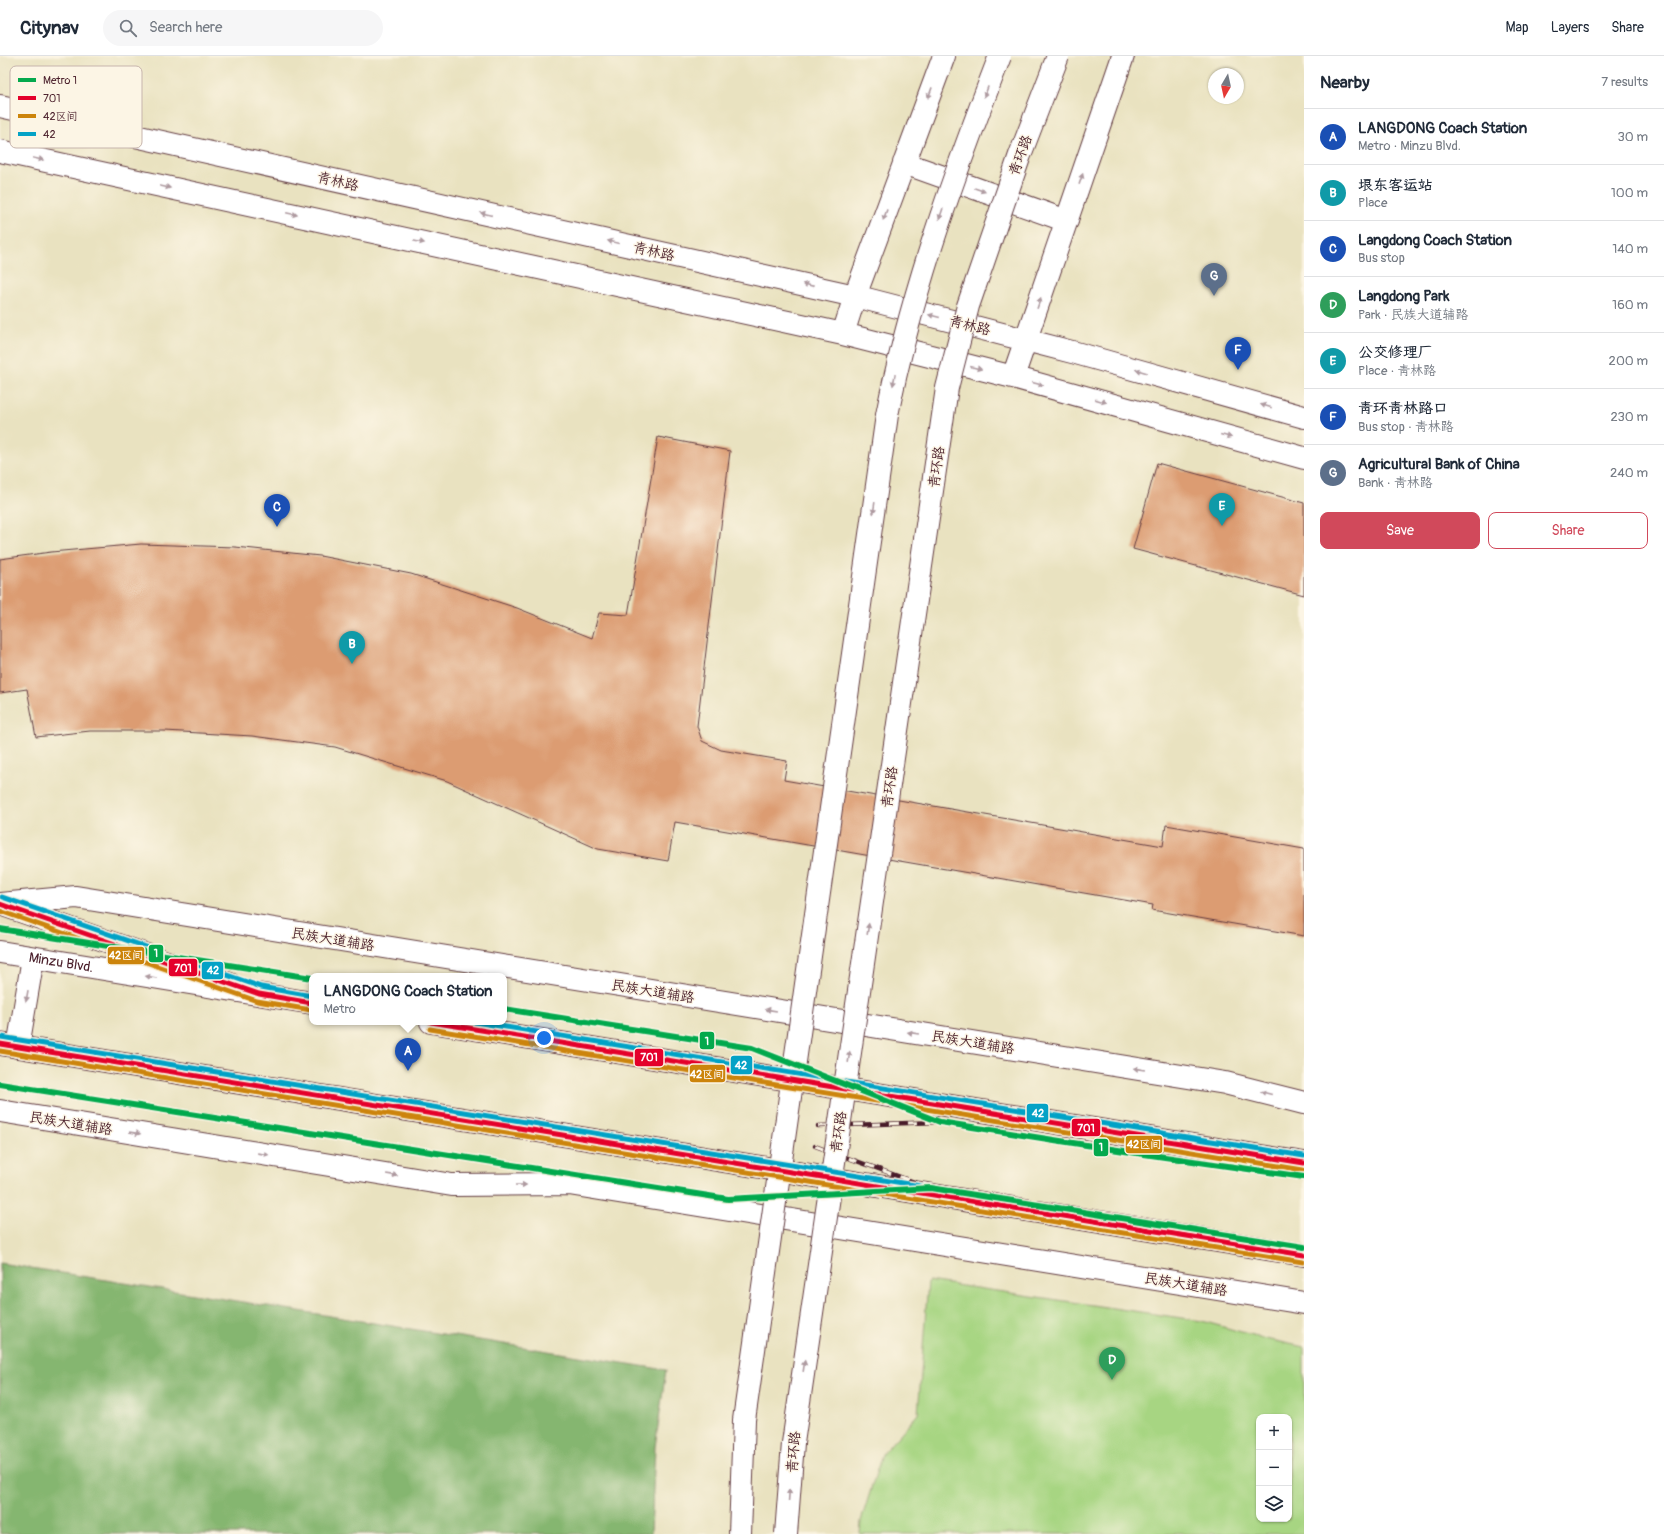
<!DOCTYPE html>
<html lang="en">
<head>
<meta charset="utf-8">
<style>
	body { margin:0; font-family:Pangolin,"LXGW WenKai TC",sans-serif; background:#f6f6f7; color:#1f2937 }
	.controls { position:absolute; right:12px; bottom:12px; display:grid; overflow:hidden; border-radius:8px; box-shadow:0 1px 3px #0004 }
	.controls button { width:36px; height:36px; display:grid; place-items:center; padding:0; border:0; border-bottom:1px solid #e0e1e3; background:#fff; color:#1f2937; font:20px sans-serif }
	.compass { position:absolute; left:1208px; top:12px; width:36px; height:36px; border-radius:50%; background:#fff; box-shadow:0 1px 3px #0004; rotate:189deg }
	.you { position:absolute; left:544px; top:982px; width:14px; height:14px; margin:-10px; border:3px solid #fff; border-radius:50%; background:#1a73e8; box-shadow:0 0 0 6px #1a73e833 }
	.badge { display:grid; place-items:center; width:26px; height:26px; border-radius:50%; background:#d1495b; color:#fff; font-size:13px; font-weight:700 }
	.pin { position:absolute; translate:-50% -33px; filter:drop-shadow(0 1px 2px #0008) }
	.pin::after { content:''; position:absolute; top:21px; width:14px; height:12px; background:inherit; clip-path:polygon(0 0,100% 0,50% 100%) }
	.popup { position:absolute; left:309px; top:917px; width:198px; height:52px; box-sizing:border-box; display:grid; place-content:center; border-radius:8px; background:#fff; filter:drop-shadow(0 1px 3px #0005); font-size:13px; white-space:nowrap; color:#747a83 }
	.popup b { font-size:15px; color:#1f2937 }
	.popup::after { content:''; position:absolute; left:50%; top:100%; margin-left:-8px; border:8px solid transparent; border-top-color:#fff }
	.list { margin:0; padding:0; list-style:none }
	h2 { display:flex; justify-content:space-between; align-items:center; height:52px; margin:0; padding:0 16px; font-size:17px }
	h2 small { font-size:13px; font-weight:400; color:#747a83 }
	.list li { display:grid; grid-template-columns:26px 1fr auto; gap:12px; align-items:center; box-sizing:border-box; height:56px; padding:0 16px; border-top:1px solid #e0e1e3 }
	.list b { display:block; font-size:15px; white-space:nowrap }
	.list p { margin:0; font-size:13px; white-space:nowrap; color:#747a83 }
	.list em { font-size:13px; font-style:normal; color:#747a83 }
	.actions { display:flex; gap:8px; padding:12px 16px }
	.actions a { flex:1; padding:9px 0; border:1px solid #d1495b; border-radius:8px; text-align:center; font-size:14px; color:#d1495b }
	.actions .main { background:#d1495b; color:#fff }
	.icon { flex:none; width:22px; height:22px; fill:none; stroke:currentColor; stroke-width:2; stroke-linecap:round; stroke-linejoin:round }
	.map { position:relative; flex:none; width:1304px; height:1478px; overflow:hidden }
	header { display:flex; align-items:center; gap:24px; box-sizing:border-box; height:56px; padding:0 20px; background:#fff; border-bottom:1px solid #e0e1e3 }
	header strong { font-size:19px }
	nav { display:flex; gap:22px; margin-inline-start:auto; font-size:14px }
	.search { width:280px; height:36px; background:#f6f6f7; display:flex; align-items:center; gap:10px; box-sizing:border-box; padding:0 14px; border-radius:22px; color:#747a83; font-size:15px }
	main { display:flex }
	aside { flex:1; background:#fff }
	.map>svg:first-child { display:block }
	.green { fill:#a7d582; stroke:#787a56; fill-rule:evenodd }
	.forest { fill:#85b670; stroke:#686a4e }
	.building { fill:#dc9c72 }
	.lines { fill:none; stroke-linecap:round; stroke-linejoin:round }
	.secondary-casing { stroke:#623c41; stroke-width:24 }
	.primary-casing { stroke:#623c41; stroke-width:24 }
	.highway-casing { stroke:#623c41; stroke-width:24 }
	.secondary { stroke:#fff; stroke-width:22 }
	.primary { stroke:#fff; stroke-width:22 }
	.highway { stroke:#fff; stroke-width:22 }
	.rail-casing { stroke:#4a1f2b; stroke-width:4.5 }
	.rail { stroke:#fcf5e5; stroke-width:3; stroke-dasharray:9; stroke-linecap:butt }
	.secondary-bridge-casing { stroke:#623c41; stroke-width:24; stroke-linecap:butt }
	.secondary-bridge { stroke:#fff; stroke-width:22 }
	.bus-1-casing { stroke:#fcf5e5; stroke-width:8 }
	.bus-2-casing { stroke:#fcf5e5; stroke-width:8 }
	.bus-3-casing { stroke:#fcf5e5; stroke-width:8 }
	.bus-1 { stroke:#e4002b; stroke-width:5 }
	.bus-2 { stroke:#cc840b; stroke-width:5 }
	.bus-3 { stroke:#04a2c6; stroke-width:5 }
	.metro-1-casing { stroke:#fcf5e5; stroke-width:9 }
	.metro-1 { stroke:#04a94d; stroke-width:6 }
	.oneway { fill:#ae9aa0 }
	.labels { text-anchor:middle; stroke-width:3; stroke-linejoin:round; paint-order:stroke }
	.street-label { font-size:14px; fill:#4a1f2b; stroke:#fcf5e5 }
	.key { fill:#fcf5e5; stroke:#c7b5ad; stroke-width:1 }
	.key-label { font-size:11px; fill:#4a1f2b }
	.line-badge { stroke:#fcf5e5; stroke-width:1.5 }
	.badge-label { font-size:11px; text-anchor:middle; font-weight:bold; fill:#fff }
</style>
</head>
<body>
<header>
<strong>Citynav</strong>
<div class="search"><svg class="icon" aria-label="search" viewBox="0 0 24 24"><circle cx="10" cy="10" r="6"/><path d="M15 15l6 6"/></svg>Search here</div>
<nav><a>Map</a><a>Layers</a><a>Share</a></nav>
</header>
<main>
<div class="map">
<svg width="1304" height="1478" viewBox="0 0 1304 1478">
	<rect width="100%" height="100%" fill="#fcf5e5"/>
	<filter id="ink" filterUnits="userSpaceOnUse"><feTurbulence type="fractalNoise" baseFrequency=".025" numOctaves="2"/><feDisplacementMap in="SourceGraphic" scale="8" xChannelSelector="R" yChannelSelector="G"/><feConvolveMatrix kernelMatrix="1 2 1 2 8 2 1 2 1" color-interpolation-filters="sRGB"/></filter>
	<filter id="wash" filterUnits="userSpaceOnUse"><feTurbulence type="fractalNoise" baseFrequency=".012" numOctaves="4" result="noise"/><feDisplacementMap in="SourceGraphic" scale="16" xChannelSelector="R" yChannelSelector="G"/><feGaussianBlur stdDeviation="0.9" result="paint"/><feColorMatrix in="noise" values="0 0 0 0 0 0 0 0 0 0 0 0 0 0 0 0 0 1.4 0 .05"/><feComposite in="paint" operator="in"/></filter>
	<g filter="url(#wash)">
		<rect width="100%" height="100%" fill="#e9e2c0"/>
		<path class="green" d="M 928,1225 L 1202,1265 L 1270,1284 L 1304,1291 L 1304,1478 L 860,1478 L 861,1465 L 882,1398 L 918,1358 ZM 1259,1361 L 1289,1361 L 1289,1463 L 1259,1463 Z"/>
		<path class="forest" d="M 0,1207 L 666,1314 L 655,1391 L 651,1478 L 0,1478 Z"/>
		<g id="blocks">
			<path class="building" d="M 658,381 L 730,395 L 697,670 L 702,685 L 721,694 L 787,705 L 784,724 L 1163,790 L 1166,769 L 1304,793 L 1304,880 L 1152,854 L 1153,849 L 675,766 L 668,805 L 598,793 L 447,725 L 335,691 L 252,680 L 165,675 L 90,675 L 36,681 L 27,633 L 0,637 L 0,503 L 51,496 L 141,488 L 235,491 L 320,500 L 411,518 L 517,552 L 592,582 L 599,557 L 628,559 Z
				M 1157,407 L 1304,447 L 1304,539 L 1133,493 Z"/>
		</g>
	</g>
	<g filter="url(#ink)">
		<use href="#blocks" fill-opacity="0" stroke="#623c41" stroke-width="1"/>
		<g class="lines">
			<defs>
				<path id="secondary" d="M 0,50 L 855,240 L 1076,297 L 1304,361
					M 0,95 L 843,278 L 1013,321 L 1304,402
					M 904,107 L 1067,165
					M 843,278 L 855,240 L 944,0
					M 1013,321 L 1123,0
					M 0,848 L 76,841 L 1225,1027 L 1304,1047
					M 0,1055 L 452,1129 L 569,1128 L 1304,1247"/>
				<path id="primary" d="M 0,848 L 230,928"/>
				<g id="highway">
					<path id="s1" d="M 0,896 L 312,947"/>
					<path d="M 431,966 L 1304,1107"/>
					<path d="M 0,988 L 1304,1199"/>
					<path d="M 18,991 L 33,902"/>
				</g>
			</defs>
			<use href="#secondary" class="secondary-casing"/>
			<use href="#primary" class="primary-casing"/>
			<use href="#highway" class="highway-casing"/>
			<use href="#secondary" class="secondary"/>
			<use href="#primary" class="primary"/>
			<use href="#highway" class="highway"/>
			<defs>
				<path id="rail" d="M 818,1070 L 940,1066
					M 815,1090 L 931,1132"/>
			</defs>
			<use href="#rail" class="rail-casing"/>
			<use href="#rail" class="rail"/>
			<defs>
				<path id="secondary-bridge" d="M 740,1478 L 744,1364 L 887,359 C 912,233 954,119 1000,0
					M 786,1478 L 793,1387 L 947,332 L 968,250 L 1020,99 L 1058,0"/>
			</defs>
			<use href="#secondary-bridge" class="secondary-bridge-casing"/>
			<use href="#secondary-bridge" class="secondary-bridge"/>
			<defs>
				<path id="bus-1" d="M 0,848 L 259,938 L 312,947
					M 431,966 L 1304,1107
					M 0,988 L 1304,1199"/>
				<path id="bus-2" d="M 0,855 L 257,945 L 311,954
					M 430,973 L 1303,1114
					M 0,995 L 1303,1206"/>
				<path id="bus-3" d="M 2,841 L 261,931 L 312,940
					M 475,966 L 1304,1100
					M 1,981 L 1304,1192"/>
			</defs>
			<use href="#bus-1" class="bus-1-casing"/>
			<use href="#bus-2" class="bus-2-casing"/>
			<use href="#bus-3" class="bus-3-casing"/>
			<use href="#bus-1" class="bus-1"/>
			<use href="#bus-2" class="bus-2"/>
			<use href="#bus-3" class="bus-3"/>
			<defs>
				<path id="metro-1" d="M 0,873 L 312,922
					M 504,953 L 752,992 L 940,1066 L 1137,1097 L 1304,1121
					M 0,1028 L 728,1143 L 931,1132 L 1304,1191"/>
			</defs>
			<use href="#metro-1" class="metro-1-casing"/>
			<use href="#metro-1" class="metro-1"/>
		</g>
		<defs><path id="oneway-solid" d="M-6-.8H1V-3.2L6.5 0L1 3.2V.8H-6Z"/></defs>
		<g class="oneway">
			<use href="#oneway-solid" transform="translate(986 36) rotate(111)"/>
			<use href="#oneway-solid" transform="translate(930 37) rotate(110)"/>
			<use href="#oneway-solid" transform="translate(38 103) rotate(12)"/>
			<use href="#oneway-solid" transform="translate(1081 123) rotate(-71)"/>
			<use href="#oneway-solid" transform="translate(165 131) rotate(12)"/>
			<use href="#oneway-solid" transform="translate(980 134) rotate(20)"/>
			<use href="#oneway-solid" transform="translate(292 158) rotate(12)"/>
			<use href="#oneway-solid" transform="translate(486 158) rotate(-167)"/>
			<use href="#oneway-solid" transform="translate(941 158) rotate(109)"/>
			<use href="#oneway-solid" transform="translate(885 159) rotate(110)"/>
			<use href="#oneway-solid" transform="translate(419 186) rotate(12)"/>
			<use href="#oneway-solid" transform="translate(613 186) rotate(-167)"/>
			<use href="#oneway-solid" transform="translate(808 229) rotate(-167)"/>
			<use href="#oneway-solid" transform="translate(1039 247) rotate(-71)"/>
			<use href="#oneway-solid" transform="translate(934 260) rotate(-166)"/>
			<use href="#oneway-solid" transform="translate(976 312) rotate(14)"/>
			<use href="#oneway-solid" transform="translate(1141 315) rotate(-164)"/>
			<use href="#oneway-solid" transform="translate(894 324) rotate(101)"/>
			<use href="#oneway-solid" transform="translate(1038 328) rotate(15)"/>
			<use href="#oneway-solid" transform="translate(1101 345) rotate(16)"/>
			<use href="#oneway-solid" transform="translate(1266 350) rotate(-164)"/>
			<use href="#oneway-solid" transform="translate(1226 380) rotate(15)"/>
			<use href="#oneway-solid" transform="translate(874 452) rotate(98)"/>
			<use href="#oneway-solid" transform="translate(868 873) rotate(-82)"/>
			<use href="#oneway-solid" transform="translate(151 921) rotate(-171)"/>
			<use href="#oneway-solid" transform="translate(27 940) rotate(100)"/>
			<use href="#oneway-solid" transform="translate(771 954) rotate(-171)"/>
			<use href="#oneway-solid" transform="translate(913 977) rotate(-171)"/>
			<use href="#oneway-solid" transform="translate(849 1001) rotate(-82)"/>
			<use href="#oneway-solid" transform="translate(1139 1013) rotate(-171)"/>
			<use href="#oneway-solid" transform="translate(1266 1037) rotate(-166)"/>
			<use href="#oneway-solid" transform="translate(135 1077) rotate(9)"/>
			<use href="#oneway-solid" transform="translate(263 1098) rotate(9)"/>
			<use href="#oneway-solid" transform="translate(392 1119) rotate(9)"/>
			<use href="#oneway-solid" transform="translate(521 1129)"/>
			<use href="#oneway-solid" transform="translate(804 1310) rotate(-82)"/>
			<use href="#oneway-solid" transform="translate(789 1439) rotate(-86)"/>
		</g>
	</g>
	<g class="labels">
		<g class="street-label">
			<text transform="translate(1020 99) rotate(-70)" y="5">青环路</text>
			<text transform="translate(338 125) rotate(13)" y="5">青林路</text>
			<text transform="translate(654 195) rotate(13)" y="5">青林路</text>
			<text transform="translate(970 269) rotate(14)" y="5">青林路</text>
			<text transform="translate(936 411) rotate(-82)" y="5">青环路</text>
			<text transform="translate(889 731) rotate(-82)" y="5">青环路</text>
			<text transform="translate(333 883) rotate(9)" y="5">民族大道辅路</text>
			<text dy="5" stroke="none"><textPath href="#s1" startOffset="62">Minzu Blvd.</textPath></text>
			<text transform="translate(653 935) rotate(9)" y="5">民族大道辅路</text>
			<text transform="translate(973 986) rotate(9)" y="5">民族大道辅路</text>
			<text transform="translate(71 1067) rotate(9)" y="5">民族大道辅路</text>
			<text transform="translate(838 1076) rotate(-82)" y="5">青环路</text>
			<text transform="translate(1186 1228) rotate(9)" y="5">民族大道辅路</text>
			<text transform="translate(793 1396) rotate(-85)" y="5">青环路</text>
		</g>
	</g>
	<rect x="10" y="10" width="132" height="82" rx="6" class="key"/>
	<rect x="18" y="22" width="18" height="4" fill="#04a94d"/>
	<rect x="18" y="40" width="18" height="4" fill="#e4002b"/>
	<rect x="18" y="58" width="18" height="4" fill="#cc840b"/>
	<rect x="18" y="76" width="18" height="4" fill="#04a2c6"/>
	<g class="key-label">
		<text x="43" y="28">Metro 1</text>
		<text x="43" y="46">701</text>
		<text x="43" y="64">42区间</text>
		<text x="43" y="82">42</text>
	</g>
	<g class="line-badge">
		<rect x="148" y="888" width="16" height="19" rx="4" fill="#04a94d"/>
		<rect x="107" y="890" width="38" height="19" rx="4" fill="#cc840b"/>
		<rect x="168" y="902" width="30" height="19" rx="4" fill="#e4002b"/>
		<rect x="201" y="905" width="23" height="19" rx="4" fill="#04a2c6"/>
		<rect x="699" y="975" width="16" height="19" rx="4" fill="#04a94d"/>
		<rect x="634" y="992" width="30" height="19" rx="4" fill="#e4002b"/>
		<rect x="730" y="999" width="23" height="20" rx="4" fill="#04a2c6"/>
		<rect x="689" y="1008" width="37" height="19" rx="4" fill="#cc840b"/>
		<rect x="1026" y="1047" width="23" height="20" rx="4" fill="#04a2c6"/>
		<rect x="1071" y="1062" width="30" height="19" rx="4" fill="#e4002b"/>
		<rect x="1125" y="1079" width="38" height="19" rx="4" fill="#cc840b"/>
		<rect x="1093" y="1082" width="16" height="19" rx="4" fill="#04a94d"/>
	</g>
	<g class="badge-label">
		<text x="156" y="901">1</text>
		<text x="126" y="903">42区间</text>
		<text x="183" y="916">701</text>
		<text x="213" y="918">42</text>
		<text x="707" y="989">1</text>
		<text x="649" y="1005">701</text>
		<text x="741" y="1013">42</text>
		<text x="707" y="1022">42区间</text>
		<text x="1038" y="1061">42</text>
		<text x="1086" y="1076">701</text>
		<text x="1144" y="1092">42区间</text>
		<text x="1101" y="1095">1</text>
	</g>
</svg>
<div class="controls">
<button>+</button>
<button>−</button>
<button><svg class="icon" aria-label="layers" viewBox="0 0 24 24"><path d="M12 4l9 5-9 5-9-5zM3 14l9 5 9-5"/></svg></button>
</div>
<svg class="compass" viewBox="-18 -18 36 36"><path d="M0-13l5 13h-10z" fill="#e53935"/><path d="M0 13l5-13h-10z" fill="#747a83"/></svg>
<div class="you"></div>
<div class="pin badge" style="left:408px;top:1015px;background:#1a4fb4">A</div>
<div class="popup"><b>LANGDONG Coach Station</b>Metro</div>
<div class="pin badge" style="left:352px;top:608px;background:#0f9aa8">B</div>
<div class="pin badge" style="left:277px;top:471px;background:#1a4fb4">C</div>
<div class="pin badge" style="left:1112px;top:1324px;background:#2e9e5b">D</div>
<div class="pin badge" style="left:1222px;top:470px;background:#0f9aa8">E</div>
<div class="pin badge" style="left:1238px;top:314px;background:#1a4fb4">F</div>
<div class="pin badge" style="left:1214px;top:240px;background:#5c6f8a">G</div>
</div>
<aside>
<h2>Nearby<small>7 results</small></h2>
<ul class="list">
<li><span class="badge" style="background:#1a4fb4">A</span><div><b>LANGDONG Coach Station</b><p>Metro · Minzu Blvd.</p></div><em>30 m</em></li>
<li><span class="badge" style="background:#0f9aa8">B</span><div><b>埌东客运站</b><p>Place</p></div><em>100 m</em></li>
<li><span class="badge" style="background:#1a4fb4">C</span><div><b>Langdong Coach Station</b><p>Bus stop</p></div><em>140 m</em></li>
<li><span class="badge" style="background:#2e9e5b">D</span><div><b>Langdong Park</b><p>Park · 民族大道辅路</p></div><em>160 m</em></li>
<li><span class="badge" style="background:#0f9aa8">E</span><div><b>公交修理厂</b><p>Place · 青林路</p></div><em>200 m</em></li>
<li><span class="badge" style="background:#1a4fb4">F</span><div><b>青环青林路口</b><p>Bus stop · 青林路</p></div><em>230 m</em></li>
<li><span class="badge" style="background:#5c6f8a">G</span><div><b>Agricultural Bank of China</b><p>Bank · 青林路</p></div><em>240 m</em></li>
</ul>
<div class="actions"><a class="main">Save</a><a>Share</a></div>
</aside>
</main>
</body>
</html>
